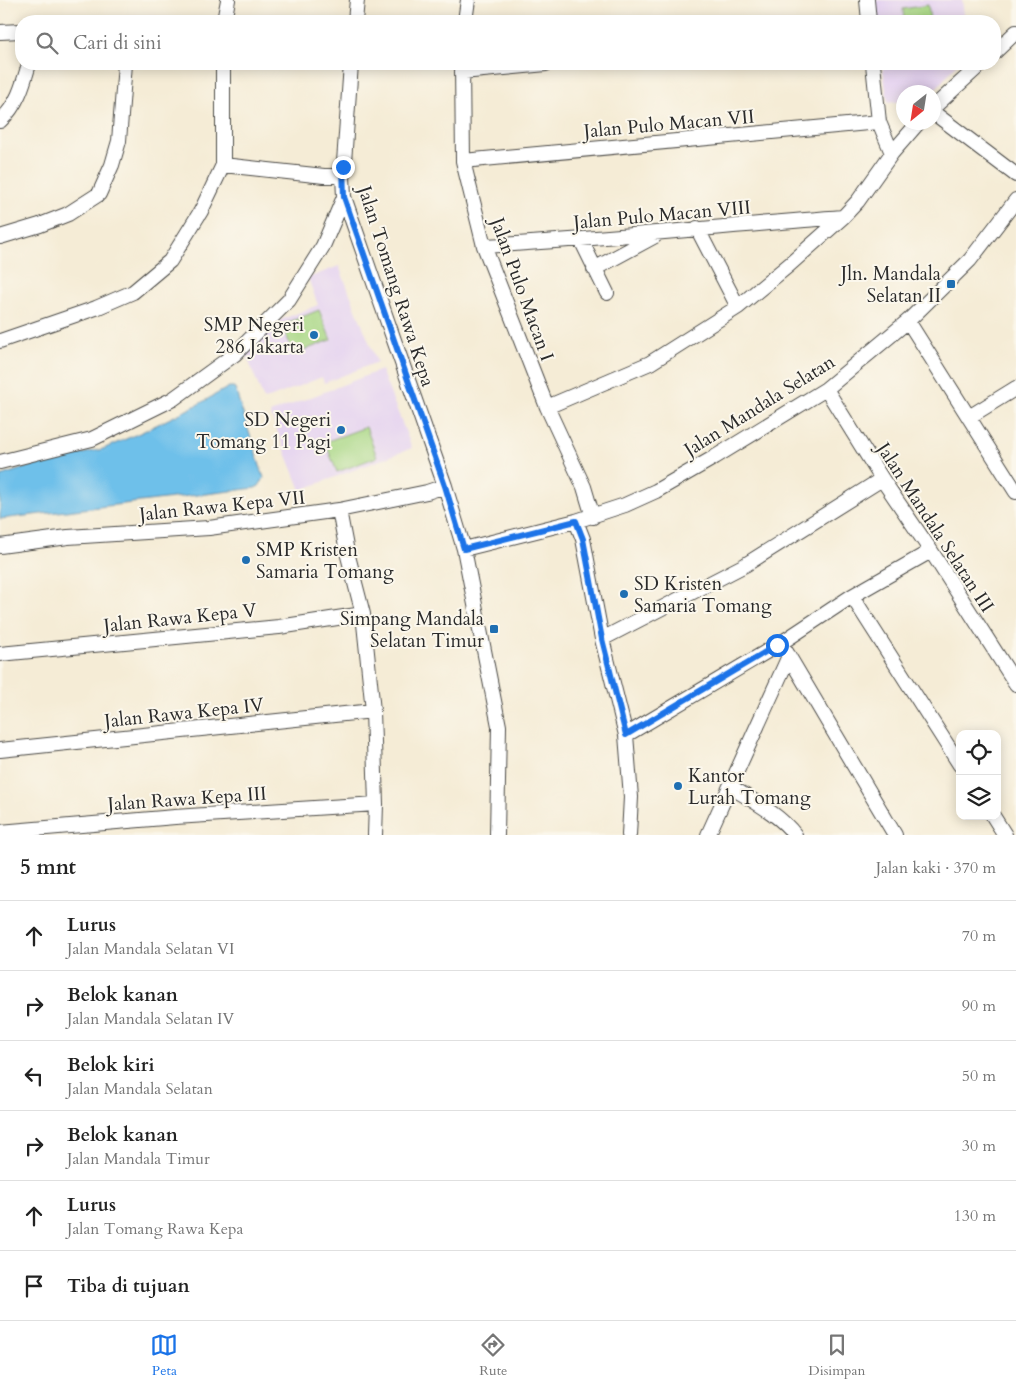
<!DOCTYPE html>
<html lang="id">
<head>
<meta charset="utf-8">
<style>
	body { margin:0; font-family:Cardo,serif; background:#f6f6f6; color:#222 }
	.controls { position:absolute; right:15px; bottom:15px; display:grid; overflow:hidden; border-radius:10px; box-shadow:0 2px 12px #0003 }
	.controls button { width:45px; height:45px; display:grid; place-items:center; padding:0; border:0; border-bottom:1px solid #e0e0e0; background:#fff; color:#222; font:25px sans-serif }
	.compass { position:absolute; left:896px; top:85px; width:45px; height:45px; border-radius:50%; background:#fff; box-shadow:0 2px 12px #0003; rotate:210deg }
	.stop { position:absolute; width:15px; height:15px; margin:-11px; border:4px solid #1a73e8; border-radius:50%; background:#fff }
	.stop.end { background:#1a73e8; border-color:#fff; box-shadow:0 1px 5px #0008 }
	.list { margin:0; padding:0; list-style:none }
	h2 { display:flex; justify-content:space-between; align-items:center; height:65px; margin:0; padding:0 20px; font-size:21px }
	h2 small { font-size:16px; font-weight:400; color:#767676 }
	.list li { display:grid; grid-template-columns:32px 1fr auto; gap:15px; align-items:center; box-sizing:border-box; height:70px; padding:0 20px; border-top:1px solid #e0e0e0 }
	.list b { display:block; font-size:19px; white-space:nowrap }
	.list p { margin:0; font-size:16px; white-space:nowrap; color:#767676 }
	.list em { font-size:16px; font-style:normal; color:#767676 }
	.icon { flex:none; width:28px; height:28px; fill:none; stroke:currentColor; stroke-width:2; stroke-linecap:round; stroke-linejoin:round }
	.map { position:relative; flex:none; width:1016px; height:835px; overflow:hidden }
	.search { position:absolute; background:#fff; box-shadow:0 2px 12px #0003; left:15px; right:15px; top:15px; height:55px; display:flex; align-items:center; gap:12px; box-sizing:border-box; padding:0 18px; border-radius:20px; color:#767676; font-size:19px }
	.sheet { height:485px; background:#fff }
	nav { display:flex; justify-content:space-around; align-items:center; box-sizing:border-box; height:70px; border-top:1px solid #e0e0e0; background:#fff; font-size:14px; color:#767676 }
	nav a { display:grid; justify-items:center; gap:2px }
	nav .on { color:#1a73e8 }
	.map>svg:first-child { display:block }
	.built { fill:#e5d3f0 }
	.green { fill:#a8d784; stroke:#6a8158 }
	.water { fill:#6ec0ea; stroke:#4c768a }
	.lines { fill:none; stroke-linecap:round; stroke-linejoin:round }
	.street-casing { stroke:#494845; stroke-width:16 }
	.street { stroke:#fff; stroke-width:14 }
	.route { stroke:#1a73e8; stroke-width:6 }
	.poi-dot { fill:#1f6fb2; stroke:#fbf7ec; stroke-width:2 }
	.labels { text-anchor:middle; stroke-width:4; stroke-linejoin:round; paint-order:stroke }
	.street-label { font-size:19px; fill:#2b2b2b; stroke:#fbf7ec }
	.poi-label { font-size:19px; fill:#2b2b2b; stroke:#fbf7ec; text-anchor:end }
</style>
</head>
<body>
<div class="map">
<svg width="1016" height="835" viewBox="0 0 1016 835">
	<rect width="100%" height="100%" fill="#fbf7ec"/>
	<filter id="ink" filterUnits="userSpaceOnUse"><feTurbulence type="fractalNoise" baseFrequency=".02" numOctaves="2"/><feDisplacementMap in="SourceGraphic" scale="10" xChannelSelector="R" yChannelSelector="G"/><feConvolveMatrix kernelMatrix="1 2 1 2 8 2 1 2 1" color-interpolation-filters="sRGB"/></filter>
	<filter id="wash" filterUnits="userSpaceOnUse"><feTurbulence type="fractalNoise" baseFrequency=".0096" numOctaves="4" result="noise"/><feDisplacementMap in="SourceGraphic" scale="20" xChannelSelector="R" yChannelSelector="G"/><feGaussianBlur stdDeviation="1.12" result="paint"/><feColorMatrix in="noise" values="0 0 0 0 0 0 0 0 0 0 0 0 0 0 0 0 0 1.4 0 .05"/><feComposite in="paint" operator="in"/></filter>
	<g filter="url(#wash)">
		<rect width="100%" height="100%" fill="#f5ecd6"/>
		<path class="built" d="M 873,0 L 962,0 L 965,21 L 876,21 Z
			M 882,64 L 957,64 L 933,92 L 904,92 L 903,101 L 888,103 Z
			M 339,266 L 377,362 L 324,383 L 322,377 L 264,400 L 244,349 L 278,321 L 318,305 L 308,278 Z
			M 381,370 L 412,448 L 301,490 L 270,413 Z"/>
		<path class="green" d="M 928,5 L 930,21 L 904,21 L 903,9 Z
			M 319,310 L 331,340 L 294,354 L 282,325 Z
			M 366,427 L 377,457 L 337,472 L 325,442 Z"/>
		<path class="water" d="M 229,387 L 234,387 L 235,389 L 264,478 L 259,486 L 255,488 L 0,519 L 0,476 L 37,464 L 103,449 L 142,432 L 197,405 Z"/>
	</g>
	<g filter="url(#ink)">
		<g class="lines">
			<defs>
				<path id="street" d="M 867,0 L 869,21
					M 224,21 L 228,0
					M 355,21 L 357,0
					M 465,21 L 468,0
					M 0,32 L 21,31
					M 995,52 L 1016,32
					M 351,64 L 343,176 L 344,197 L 445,486 L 464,549 L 499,726 L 497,835
					M 462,64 L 463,161 L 484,246 L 547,407 L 584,487 L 593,517
					M 873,64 L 879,122 L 892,153
					M 462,72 L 546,64
					M 934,107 L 981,64
					M 934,113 L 1016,175
					M 0,121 C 17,106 23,85 29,64
					M 463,161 L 879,122
					M 223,165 L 324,176 L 343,176
					M 697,228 L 738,307
					M 0,237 L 40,225 L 68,214 L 99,194 L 112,165 L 119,141 L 125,64
					M 581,240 L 607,293
					M 484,246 C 604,239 723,226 843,217
					M 594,269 L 655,236
					M 908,321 L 1016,492
					M 0,341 L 96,308 L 133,292 L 170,261 L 201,211 L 223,165 L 223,64
					M 826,389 L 882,479 L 931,551 L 1016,684
					M 547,407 L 650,363 L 738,307 L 789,265 L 843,217 L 858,201 L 892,153 L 919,122
					M 969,417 L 1016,388
					M 0,462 L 92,439 L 173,399 L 235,354 L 289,300 L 323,246 L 344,197
					M 339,510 L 347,552 L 363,614 L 373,711 L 376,804 L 375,835
					M 576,521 L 583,539 L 602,639 L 626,735 L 631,797 L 629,835
					M 0,546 L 68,537 L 209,528 L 339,510 L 427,492 L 445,486
					M 464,549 L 576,521 L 625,505 L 656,491 L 715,457 L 826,389 L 908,321 L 970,260 L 1016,200
					M 852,596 L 960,765
					M 602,639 L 745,565 L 882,479
					M 781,643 L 895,835
					M 0,654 L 279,627 L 363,614
					M 626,735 L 781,643 L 852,596 L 931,551
					M 0,750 L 373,711
					M 731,787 C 753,801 779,814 795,835
					M 993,816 L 1005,835
					M 0,832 L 175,817 L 376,804
					M 708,835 L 789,656"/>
			</defs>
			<use href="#street" class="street-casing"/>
			<use href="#street" class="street"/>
		</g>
	</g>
	<g class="lines" filter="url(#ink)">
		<path class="route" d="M 343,167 L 344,197 L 445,486 L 464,549 L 576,521 L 583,539 L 602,639 L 626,735 L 777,645"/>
	</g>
	<g class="poi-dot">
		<rect x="946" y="279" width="10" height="10" rx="2.5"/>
		<circle cx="314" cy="335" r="5"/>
		<circle cx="341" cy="430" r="5"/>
		<circle cx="246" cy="560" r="5"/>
		<circle cx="624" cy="594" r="5"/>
		<rect x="489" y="624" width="10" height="10" rx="2.5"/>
		<circle cx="678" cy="786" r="5"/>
	</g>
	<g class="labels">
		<g class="street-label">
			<text transform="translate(669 123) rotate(-5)" y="7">Jalan Pulo Macan VII</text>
			<text transform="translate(662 214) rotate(-5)" y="7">Jalan Pulo Macan VIII</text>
			<text transform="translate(397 286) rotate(72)" y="7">Jalan Tomang Rawa Kepa</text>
			<text transform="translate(523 289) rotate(70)" y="7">Jalan Pulo Macan I</text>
			<text transform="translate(759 405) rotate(-32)" y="7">Jalan Mandala Selatan</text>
			<text transform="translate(222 505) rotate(-6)" y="7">Jalan Rawa Kepa VII</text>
			<text transform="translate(936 527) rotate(57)" y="7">Jalan Mandala Selatan III</text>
			<text transform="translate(180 617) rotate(-6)" y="7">Jalan Rawa Kepa V</text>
			<text transform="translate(184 712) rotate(-6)" y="7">Jalan Rawa Kepa IV</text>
			<text transform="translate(187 798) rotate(-4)" y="7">Jalan Rawa Kepa III</text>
		</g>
		<g class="poi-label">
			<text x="941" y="280">Jln. Mandala<tspan x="941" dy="22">Selatan II</tspan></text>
			<text x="304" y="331">SMP Negeri<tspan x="304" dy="22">286 Jakarta</tspan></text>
			<text x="331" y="426">SD Negeri<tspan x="331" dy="22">Tomang 11 Pagi</tspan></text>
			<text x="256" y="556" text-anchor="start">SMP Kristen<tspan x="256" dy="22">Samaria Tomang</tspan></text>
			<text x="634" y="590" text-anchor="start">SD Kristen<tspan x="634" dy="22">Samaria Tomang</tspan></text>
			<text x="484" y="625">Simpang Mandala<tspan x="484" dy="22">Selatan Timur</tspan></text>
			<text x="688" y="782" text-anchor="start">Kantor<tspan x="688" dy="22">Lurah Tomang</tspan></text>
		</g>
	</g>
</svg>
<div class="controls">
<button><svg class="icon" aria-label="locate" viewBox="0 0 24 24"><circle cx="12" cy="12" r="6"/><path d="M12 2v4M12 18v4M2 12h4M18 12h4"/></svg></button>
<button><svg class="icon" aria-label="layers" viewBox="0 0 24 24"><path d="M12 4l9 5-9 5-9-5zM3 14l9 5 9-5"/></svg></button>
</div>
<svg class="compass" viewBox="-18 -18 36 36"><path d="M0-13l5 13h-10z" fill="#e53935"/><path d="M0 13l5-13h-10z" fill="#767676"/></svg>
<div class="stop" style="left:777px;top:645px"></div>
<div class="stop end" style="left:343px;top:167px"></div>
<div class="search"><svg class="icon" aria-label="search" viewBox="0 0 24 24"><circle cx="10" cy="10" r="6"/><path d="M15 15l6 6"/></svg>Cari di sini</div>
</div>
<section class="sheet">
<h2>5 mnt<small>Jalan kaki · 370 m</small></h2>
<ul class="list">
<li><svg class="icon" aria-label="ahead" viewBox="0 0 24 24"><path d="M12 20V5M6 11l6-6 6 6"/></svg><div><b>Lurus</b><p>Jalan Mandala Selatan VI</p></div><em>70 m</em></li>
<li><svg class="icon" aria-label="right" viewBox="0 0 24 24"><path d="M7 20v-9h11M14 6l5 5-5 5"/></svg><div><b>Belok kanan</b><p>Jalan Mandala Selatan IV</p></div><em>90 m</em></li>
<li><svg class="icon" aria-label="left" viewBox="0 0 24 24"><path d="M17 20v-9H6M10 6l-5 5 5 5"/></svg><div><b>Belok kiri</b><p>Jalan Mandala Selatan</p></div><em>50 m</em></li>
<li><svg class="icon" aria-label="right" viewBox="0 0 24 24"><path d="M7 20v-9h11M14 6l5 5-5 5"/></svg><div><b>Belok kanan</b><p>Jalan Mandala Timur</p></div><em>30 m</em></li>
<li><svg class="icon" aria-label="ahead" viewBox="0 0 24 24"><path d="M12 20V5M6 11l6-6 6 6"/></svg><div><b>Lurus</b><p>Jalan Tomang Rawa Kepa</p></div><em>130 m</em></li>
<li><svg class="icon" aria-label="arrive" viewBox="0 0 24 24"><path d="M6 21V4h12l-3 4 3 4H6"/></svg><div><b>Tiba di tujuan</b></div></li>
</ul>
</section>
<nav>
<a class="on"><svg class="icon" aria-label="map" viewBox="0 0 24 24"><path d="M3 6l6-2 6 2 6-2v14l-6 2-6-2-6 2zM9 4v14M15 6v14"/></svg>Peta</a>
<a><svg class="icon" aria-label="directions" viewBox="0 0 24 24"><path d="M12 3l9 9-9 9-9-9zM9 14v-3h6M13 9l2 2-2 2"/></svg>Rute</a>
<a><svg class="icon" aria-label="saved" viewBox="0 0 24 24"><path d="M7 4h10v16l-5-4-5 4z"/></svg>Disimpan</a>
</nav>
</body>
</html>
